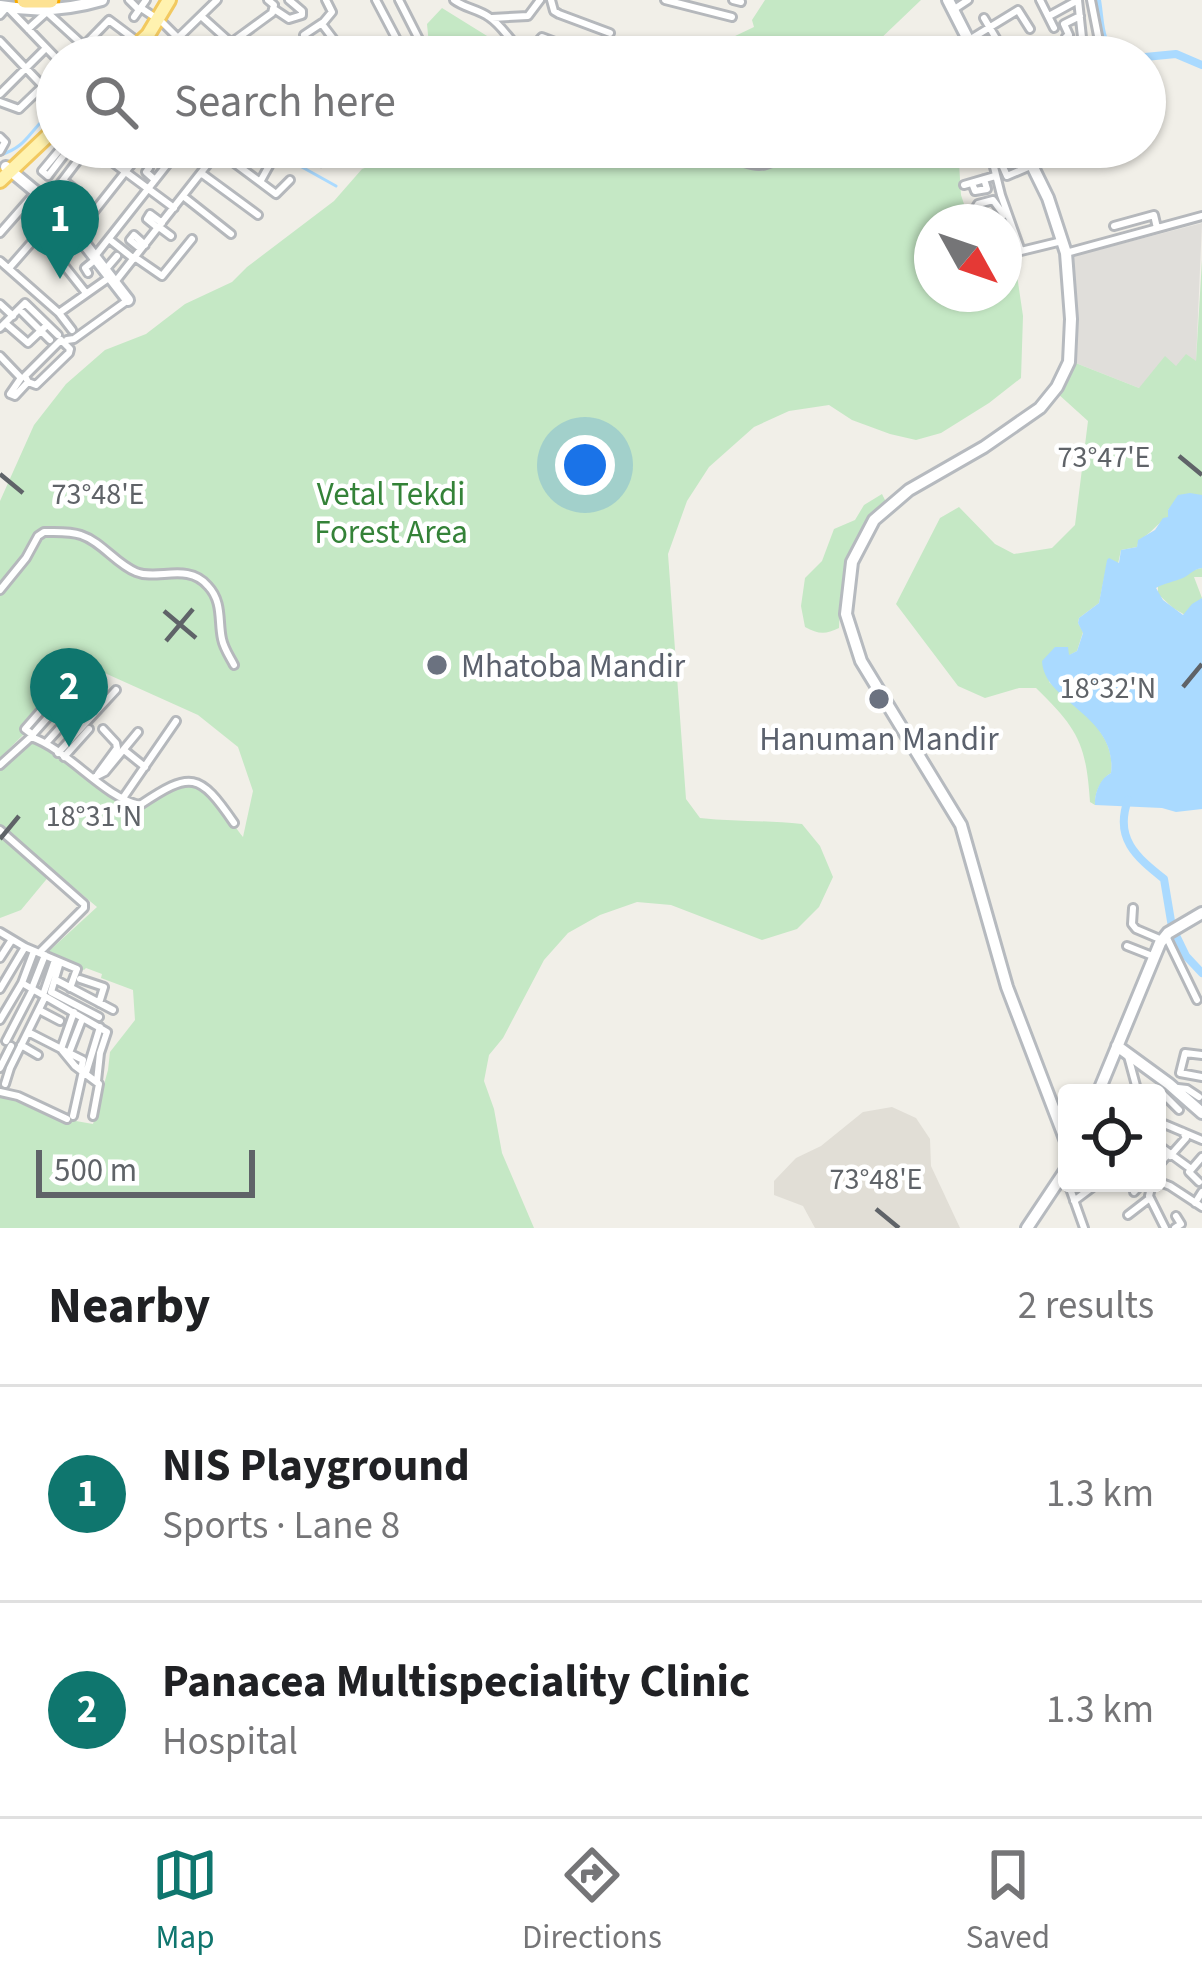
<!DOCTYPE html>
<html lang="en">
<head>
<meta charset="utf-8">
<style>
	body { margin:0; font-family:"Source Sans 3",sans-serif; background:#f2f2f2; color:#202124 }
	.controls { position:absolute; right:36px; bottom:36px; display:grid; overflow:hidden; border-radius:12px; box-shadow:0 3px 9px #0004 }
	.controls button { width:108px; height:108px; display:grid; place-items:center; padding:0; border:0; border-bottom:3px solid #e0e0e0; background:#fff; color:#202124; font:60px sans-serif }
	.compass { position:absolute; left:914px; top:204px; width:108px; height:108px; border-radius:50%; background:#fff; box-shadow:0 3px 9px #0004; rotate:130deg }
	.scale { position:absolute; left:36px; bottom:30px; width:219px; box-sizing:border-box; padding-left:12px; border:6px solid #5f6368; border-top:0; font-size:33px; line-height:42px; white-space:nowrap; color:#5f6368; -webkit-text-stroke:9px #fff; paint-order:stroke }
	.you { position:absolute; left:585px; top:465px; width:42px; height:42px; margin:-30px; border:9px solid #fff; border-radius:50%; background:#1a73e8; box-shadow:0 0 0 18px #1a73e833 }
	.badge { display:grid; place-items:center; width:78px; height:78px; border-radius:50%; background:#0f766e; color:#fff; font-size:39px; font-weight:700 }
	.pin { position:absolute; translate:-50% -99px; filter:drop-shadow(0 3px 6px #0008) }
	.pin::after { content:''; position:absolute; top:63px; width:42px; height:36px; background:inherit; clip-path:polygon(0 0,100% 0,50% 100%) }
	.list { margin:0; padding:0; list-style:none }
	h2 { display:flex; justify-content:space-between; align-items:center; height:156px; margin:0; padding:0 48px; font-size:51px }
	h2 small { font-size:39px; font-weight:400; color:#757577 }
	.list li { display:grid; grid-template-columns:78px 1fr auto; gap:36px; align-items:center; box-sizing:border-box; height:216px; padding:0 48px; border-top:3px solid #e0e0e0 }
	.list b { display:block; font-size:45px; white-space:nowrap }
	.list p { margin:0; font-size:39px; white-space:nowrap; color:#757577 }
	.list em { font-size:39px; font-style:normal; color:#757577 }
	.icon { flex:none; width:66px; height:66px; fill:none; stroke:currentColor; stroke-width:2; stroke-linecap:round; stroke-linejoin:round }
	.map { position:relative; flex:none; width:1202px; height:1228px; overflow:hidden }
	.search { position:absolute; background:#fff; box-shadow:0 3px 9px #0004; left:36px; right:36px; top:36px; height:132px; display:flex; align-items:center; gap:30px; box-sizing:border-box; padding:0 42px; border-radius:66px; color:#757577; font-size:45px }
	.sheet { height:588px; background:#fff }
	nav { display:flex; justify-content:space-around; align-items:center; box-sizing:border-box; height:168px; border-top:3px solid #e0e0e0; background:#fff; font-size:33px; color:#757577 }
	nav a { display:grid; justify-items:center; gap:6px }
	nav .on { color:#0f766e }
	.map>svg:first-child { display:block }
	.industrial { fill:#e0deda }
	.education { fill:#e1ded6 }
	.green { fill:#c5e8c5 }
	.water { fill:#aadaff }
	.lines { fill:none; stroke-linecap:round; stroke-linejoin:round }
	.stream { stroke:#aadaff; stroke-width:3 }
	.river { stroke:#aadaff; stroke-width:8 }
	.street-casing { stroke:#b5b8bc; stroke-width:12 }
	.secondary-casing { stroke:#b6babf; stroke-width:16 }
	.primary-casing { stroke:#f2c960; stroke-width:18 }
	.highway-casing { stroke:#f9ab00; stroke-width:21 }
	.street { stroke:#fff; stroke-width:6 }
	.secondary { stroke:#fff; stroke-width:10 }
	.primary { stroke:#fff2af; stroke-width:12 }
	.highway { stroke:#fde293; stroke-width:15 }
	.ticks { fill:none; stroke:#5f6368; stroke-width:4.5 }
	.worship-dot { fill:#6b7280; stroke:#fff; stroke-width:4.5 }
	.labels { text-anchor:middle; stroke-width:9; stroke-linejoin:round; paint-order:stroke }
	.park-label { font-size:33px; fill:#348238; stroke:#fff }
	.worship-label { font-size:33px; fill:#5b616d; stroke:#fff; text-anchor:start }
	.ticks-label { font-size:30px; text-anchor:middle; fill:#5f6368; stroke:#fff; stroke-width:9; stroke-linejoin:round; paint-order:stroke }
</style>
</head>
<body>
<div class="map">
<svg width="1202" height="1228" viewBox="0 0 1202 1228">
	<rect width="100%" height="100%" fill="#f1efe8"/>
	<path class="industrial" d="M 1202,223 L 1196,362 L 1176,366 L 1139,388 L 1073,362 L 1070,262 L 1074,256 Z"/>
	<path class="education" d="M 892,1107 L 916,1118 L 930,1139 L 931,1166 L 960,1228 L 815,1228 L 803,1206 L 774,1195 L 774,1181 L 796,1158 L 821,1146 L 863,1112 Z"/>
	<path class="green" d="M 765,0 L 921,0 L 875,44 L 913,52 L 916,57 L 691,57 L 754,27 L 752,20 Z
		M 442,8 L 500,44 L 547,57 L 437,57 L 429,45 L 427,24 Z
		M 424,147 L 958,147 L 961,195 L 970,222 L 932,222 L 932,294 L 1004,294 L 1004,259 L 1014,255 L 1023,316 L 1021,378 L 989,403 L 941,433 L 916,440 L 890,434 L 852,420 L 829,405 L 789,411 L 754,427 L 709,467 L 687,501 L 668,554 L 686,799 L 700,818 C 734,822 768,820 802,824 L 820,846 L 833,877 L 819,907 L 797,929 L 762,940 L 671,905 L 637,902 L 600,915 L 568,933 L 544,960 L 503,1038 L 489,1055 L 484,1081 L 494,1109 L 502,1153 L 534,1228 L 0,1228 L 0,1092 L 53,1117 L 93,1124 L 108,1070 L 110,1052 L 135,1020 L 133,990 L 101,978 L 102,974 L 86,968 L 84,970 L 48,952 L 97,907 L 0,826 L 0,770 L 32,740 L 138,810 C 150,804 158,794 170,788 C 202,772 226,816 243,837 L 253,791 L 238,747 L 198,715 L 78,661 L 21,725 L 25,733 L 0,758 L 0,501 L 34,425 L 66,384 L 105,350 L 146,334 L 185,304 L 232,282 L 247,267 L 334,201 L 362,169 Z
		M 1202,260 L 1202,495 L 1176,501 L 1168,510 L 1169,517 C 1159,521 1151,534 1139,540 L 1137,547 L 1121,550 L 1118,564 L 1107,564 L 1099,603 L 1079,618 L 1078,623 L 1083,632 L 1077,651 L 1068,656 L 1049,682 C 1077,706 1117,734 1111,773 C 1101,778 1094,794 1095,805 L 1090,802 C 1086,743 1078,729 1036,688 L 1019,688 L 985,698 L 958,686 L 896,604 L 940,518 L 959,507 L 995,544 L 1014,554 L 1052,548 L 1075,525 L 1088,421 L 1057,393 L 1073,362 L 1139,388 L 1165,356 L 1176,366 L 1186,354 L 1196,361 Z
		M 882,494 L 887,504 C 840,553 844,562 839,628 C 825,635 818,634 805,627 L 801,606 L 805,578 L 822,561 L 834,529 L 855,520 L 864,505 Z
		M 1202,568 L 1202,577 L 1194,577 L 1202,598 L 1185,615 L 1173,608 L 1158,594 L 1158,585 C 1174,583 1186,570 1202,568 Z
		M 0,833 L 50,875 L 21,910 L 0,918 Z"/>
	<path class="water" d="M 1190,493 L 1202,495 L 1202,568 C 1192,570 1191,574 1183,578 C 1174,582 1164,583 1156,588 L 1163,600 L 1183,615 L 1192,604 L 1202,598 L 1202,809 L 1176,812 L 1162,808 L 1095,805 C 1094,794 1100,778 1111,773 C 1118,715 1044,703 1042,661 L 1055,647 L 1068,647 L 1069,655 L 1077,651 L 1083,633 L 1078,623 L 1079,618 L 1099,603 L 1107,560 L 1109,558 L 1119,563 L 1121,550 L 1137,547 L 1138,540 L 1155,530 L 1163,518 L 1168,517 L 1168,510 L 1178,495 Z"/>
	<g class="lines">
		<path class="stream" d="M 266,147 L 336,186
			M 0,155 C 31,146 30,125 57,110"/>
		<path class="river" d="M 1097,0 C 1101,23 1098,43 1118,57
			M 1145,57 L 1176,54 L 1202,65
			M 1128,800 C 1114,838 1136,857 1164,879 L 1172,927 L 1186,956 L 1202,973"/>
		<defs>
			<path id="street" d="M 129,0 L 139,10
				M 326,0 L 332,12 L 322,24 L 347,57
				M 376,0 L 406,57
				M 399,0 L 428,57
				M 454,0 C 464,8 478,9 489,17 C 506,28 513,49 532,57
				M 551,0 L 554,11 L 559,14 L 610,33
				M 665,0 L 732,17
				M 733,0 L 741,2
				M 1040,0 L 1054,28
				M 1078,0 L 1084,56
				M 141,8 L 156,18
				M 274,9 L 289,19 L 302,15 L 302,11 L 289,0
				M 953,10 L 968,0
				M 0,15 L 7,7 L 57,59
				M 201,16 L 231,43 L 272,13 L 274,5 L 268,0
				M 1049,16 L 1078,0
				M 134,17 L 146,0
				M 492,18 L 528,16 L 540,0
				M 984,18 L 1007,57
				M 163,23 L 197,57
				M 28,29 L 49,10 L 49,14 L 84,46
				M 304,35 L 322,23
				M 178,38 L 217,0
				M 969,40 L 1018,10 L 1030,29
				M 0,41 L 57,101
				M 1071,48 L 1066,37 L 1069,35 L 1064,24 L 1080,16
				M 400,49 L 413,42
				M 1088,49 L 1100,46 L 1091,0
				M 526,55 L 542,37 L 592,56
				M 73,57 L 109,20 L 137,41
				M 212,57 L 220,49
				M 755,57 L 757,53
				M 0,94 L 46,48
				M 0,102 L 19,109 L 43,86
				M 0,137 L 5,142 L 0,151
				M 92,147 L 174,208
				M 213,147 L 276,194 L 290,180
				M 303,147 L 321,162 L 343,147
				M 481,147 L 488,151 L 512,150
				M 989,147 L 1001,195 L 1021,251 L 1062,241
				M 616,148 L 617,155 L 623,157 C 639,155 654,150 669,150 C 685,151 701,152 717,155 C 756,162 757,177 795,147
				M 999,158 L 1007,176 L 1033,165
				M 193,159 L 196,155 L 207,165
				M 114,162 L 125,147
				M 149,168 L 146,172 L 155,180
				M 201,173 L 258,215
				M 48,176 L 42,171 L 62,147
				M 48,176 L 70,147
				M 63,180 L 84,197
				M 260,182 L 275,155
				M 972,183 L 975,191 L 987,189 L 984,179
				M 964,185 L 995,176
				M 183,196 L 231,234
				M 47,201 L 88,147
				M 975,209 L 978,204 L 993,200 L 1004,215
				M 1114,226 L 1154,215 L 1157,228
				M 159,227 L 171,236
				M 158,228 L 147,219 L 150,214 L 162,223
				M 0,233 L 36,192
				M 77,233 L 145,147
				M 39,234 L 86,293
				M 109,239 L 134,259
				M 141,249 L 130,240 L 134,235 L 145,245
				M 1066,253 L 1202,216
				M 95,256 L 181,147
				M 136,258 L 162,276 L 192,239
				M 0,261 L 59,313 L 72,330
				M 10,267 L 59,211
				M 105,270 L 117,256
				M 88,273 L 85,268 L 96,259
				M 115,282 L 218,151
				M 0,304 L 13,316
				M 19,309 L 50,340
				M 59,313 L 110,277
				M 5,323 L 28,343 L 47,325
				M 0,328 L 25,303 L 58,335
				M 61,340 L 70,349 L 69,353 L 36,385 L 28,382 L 25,376 Z
				M 67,340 L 74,339 L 128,300
				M 0,356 L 21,378 L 10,394 L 15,396 L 28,382
				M 0,590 L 26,558 L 38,536 L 44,532 C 56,532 70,531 81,535 C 102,542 116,564 136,572 C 157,581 188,562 208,586 C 223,602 218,621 222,639 C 224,649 230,657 234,665
				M 33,734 L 88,672
				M 33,735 L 25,729 L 80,666 L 94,674 L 101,682 L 46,743
				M 124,750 L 145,767
				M 58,753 L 116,690
				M 64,757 L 89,729
				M 0,765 L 31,737 C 69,750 103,797 140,805 C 191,771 199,772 234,823
				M 98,774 L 117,748 L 116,743 L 103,729
				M 95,777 L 105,772 L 138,732
				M 123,798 L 176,721
				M 0,830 L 84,904 L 84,908 L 39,953
				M 1133,908 L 1132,924 L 1136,929 L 1162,940
				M 0,932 L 25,947 L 77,969 L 70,988
				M 1167,938 L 1197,1000
				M 1127,946 L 1155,957
				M 0,958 L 11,941
				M 60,962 L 51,992 L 99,1017
				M 80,979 L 104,987 L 99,1003
				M 56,980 L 113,1010
				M 22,983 L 107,1032 L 100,1053 L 97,1081
				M 32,988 L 45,955
				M 0,989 L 25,947
				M 43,995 L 55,960
				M 39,1010 L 60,1021
				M 74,1012 L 61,1049 L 75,1066 L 99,1084 L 93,1116
				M 0,1020 L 22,983 L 34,951
				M 28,1032 L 69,1053 L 81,1022
				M 6,1041 L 33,989
				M 21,1045 L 38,1055
				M 69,1053 L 83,1060 L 81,1070
				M 1202,1055 L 1185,1053 L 1180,1073 L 1202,1077
				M 1128,1056 L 1138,1093
				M 0,1068 L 11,1046
				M 86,1073 L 100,1027
				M 5,1084 L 10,1068 L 45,997
				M 1178,1088 L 1187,1089 L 1199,1097
				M 0,1092 L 18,1096 L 67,1119
				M 1162,1093 L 1179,1110
				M 73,1116 L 83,1071
				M 1157,1121 L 1202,1140
				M 1157,1144 L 1191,1169
				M 1170,1156 L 1186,1138 L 1183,1132
				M 1157,1167 L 1168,1154
				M 1157,1181 L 1170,1186 L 1202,1207
				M 1199,1182 L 1189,1172 L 1202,1157
				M 1068,1183 L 1084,1228
				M 1152,1183 L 1149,1196 L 1165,1228
				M 1134,1192 L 1142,1183
				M 1074,1201 L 1098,1183
				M 1195,1203 L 1202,1192
				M 1128,1215 L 1150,1198
				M 1175,1228 L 1181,1224 L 1176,1216"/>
			<path id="secondary" d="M 948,0 L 977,57
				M 0,6 C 34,12 68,10 102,0
				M 1023,147 L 1048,198 L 1066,253 L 1071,319 L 1069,362 L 1057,387 L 1040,408 L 984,447 L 909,490 L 874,520 L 852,562 L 846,614 L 861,661 L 961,825 L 1007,987 L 1067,1144
				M 6,167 L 59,211 L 128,300
				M 1117,1046 L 1169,1084 L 1202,1113
				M 1098,1093 L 1160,943 L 1168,933 L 1202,913
				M 1027,1228 L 1067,1168"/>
			<path id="primary" d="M 124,57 L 148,35 L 169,0
				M 0,181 L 57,127"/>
			<path id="highway" d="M 25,0 L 50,0"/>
		</defs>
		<use href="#street" class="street-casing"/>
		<use href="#secondary" class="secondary-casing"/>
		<use href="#primary" class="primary-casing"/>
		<use href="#highway" class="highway-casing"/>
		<use href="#street" class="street"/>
		<use href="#secondary" class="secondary"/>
		<use href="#primary" class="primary"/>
		<use href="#highway" class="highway"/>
	</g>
	<path class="ticks" d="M 1179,456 L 1202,475M 0,474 L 23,493M 164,611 L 196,638M 166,641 L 193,609M 1183,687 L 1202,664M 0,839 L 19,816M 876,1209 L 899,1228"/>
	<g class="worship-dot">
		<circle cx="437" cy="665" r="12"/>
		<circle cx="879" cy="699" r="12"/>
	</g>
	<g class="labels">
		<g class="park-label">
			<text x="391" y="505">Vetal Tekdi<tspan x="391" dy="38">Forest Area</tspan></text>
		</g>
		<g class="worship-label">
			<text x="461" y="677">Mhatoba Mandir</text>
			<text x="879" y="750" text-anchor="middle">Hanuman Mandir</text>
		</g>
	</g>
	<g class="ticks-label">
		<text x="1104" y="467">73°47'E</text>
		<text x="98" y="504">73°48'E</text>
		<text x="1108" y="698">18°32'N</text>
		<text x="94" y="826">18°31'N</text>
		<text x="876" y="1189">73°48'E</text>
	</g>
</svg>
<div class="controls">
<button><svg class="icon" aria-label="locate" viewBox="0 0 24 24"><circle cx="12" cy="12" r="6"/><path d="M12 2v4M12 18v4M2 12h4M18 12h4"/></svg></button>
</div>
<svg class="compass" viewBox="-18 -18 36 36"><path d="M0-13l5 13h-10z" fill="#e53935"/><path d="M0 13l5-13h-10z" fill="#757577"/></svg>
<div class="scale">500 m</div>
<div class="you"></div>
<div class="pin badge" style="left:60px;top:279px">1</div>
<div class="pin badge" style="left:69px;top:747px">2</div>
<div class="search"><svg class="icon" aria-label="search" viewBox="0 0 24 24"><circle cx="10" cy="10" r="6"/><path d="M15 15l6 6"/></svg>Search here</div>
</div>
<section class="sheet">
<h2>Nearby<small>2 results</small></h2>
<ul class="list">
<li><span class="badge">1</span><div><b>NIS Playground</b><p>Sports · Lane 8</p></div><em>1.3 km</em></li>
<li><span class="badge">2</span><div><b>Panacea Multispeciality Clinic</b><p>Hospital</p></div><em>1.3 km</em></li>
</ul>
</section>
<nav>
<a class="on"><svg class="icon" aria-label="map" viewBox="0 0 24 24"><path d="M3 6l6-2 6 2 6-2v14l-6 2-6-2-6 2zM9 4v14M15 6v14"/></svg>Map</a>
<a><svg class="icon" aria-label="directions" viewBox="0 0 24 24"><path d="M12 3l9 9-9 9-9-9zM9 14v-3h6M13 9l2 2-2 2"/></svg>Directions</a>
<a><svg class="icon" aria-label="saved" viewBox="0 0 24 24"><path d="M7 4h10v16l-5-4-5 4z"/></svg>Saved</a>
</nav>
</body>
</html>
